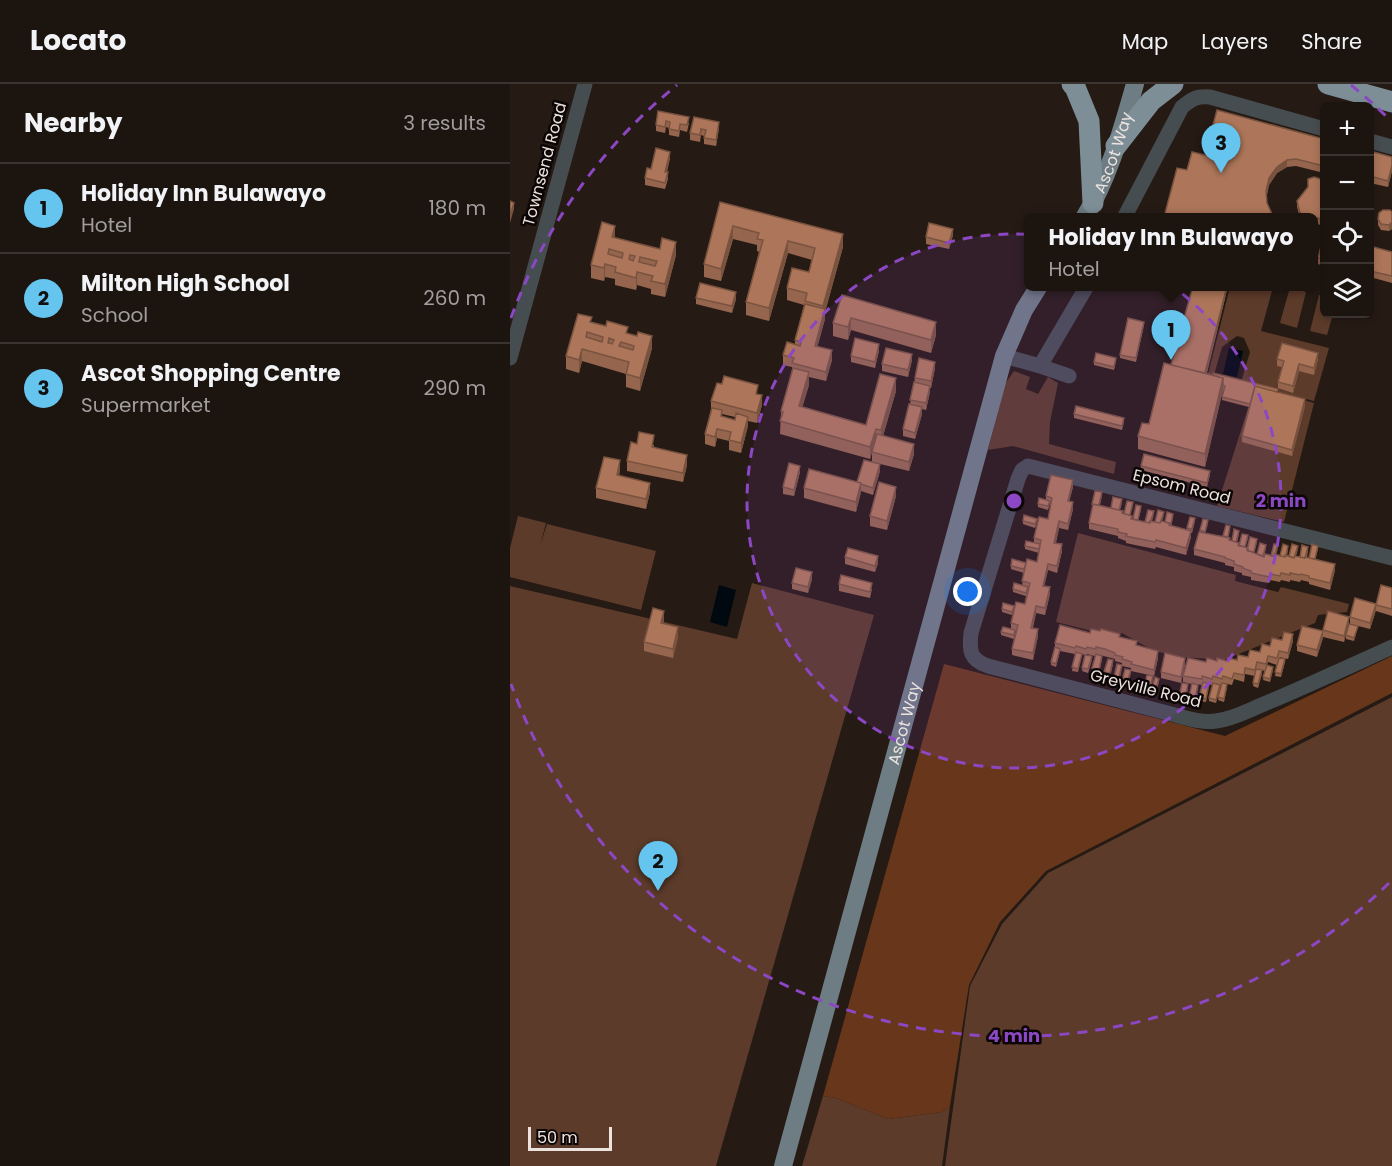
<!DOCTYPE html>
<html lang="en">
<head>
<meta charset="utf-8">
<style>
	body { margin:0; font-family:Poppins,sans-serif; background:#251d18; color:#f1f3f6 }
	.controls { position:absolute; right:18px; top:18px; display:grid; overflow:hidden; border-radius:9px; box-shadow:0 3px 9px #0003 }
	.controls button { width:54px; height:54px; display:grid; place-items:center; padding:0; border:0; border-bottom:2px solid #3a332f; background:#1c140f; color:#f1f3f6; font:30px sans-serif }
	.scale { position:absolute; left:18px; bottom:15px; width:84px; box-sizing:border-box; padding-left:6px; border:3px solid #ece3df; border-top:0; font-size:16px; line-height:21px; white-space:nowrap; color:#ece3df; -webkit-text-stroke:4px #0b0605; paint-order:stroke }
	.you { position:absolute; left:458px; top:508px; width:21px; height:21px; margin:-15px; border:4px solid #fff; border-radius:50%; background:#1a73e8; box-shadow:0 0 0 9px #1a73e833 }
	.badge { display:grid; place-items:center; width:39px; height:39px; border-radius:50%; background:#65c5ef; color:#111; font-size:20px; font-weight:700 }
	.pin { position:absolute; translate:-50% -50px; filter:drop-shadow(0 2px 3px #0008) }
	.pin::after { content:''; position:absolute; top:32px; width:21px; height:18px; background:inherit; clip-path:polygon(0 0,100% 0,50% 100%) }
	.popup { position:absolute; left:514px; top:129px; width:294px; height:78px; box-sizing:border-box; display:grid; place-content:center; border-radius:9px; background:#1c140f; filter:drop-shadow(0 2px 4px #0005); font-size:20px; white-space:nowrap; color:#a09e9e }
	.popup b { font-size:22px; color:#f1f3f6 }
	.popup::after { content:''; position:absolute; left:50%; top:100%; margin-left:-12px; border:12px solid transparent; border-top-color:#1c140f }
	.list { margin:0; padding:0; list-style:none }
	h2 { display:flex; justify-content:space-between; align-items:center; height:78px; margin:0; padding:0 24px; font-size:26px }
	h2 small { font-size:20px; font-weight:400; color:#a09e9e }
	.list li { display:grid; grid-template-columns:39px 1fr auto; gap:18px; align-items:center; box-sizing:border-box; height:90px; padding:0 24px; border-top:2px solid #3a332f }
	.list b { display:block; font-size:22px; white-space:nowrap }
	.list p { margin:0; font-size:20px; white-space:nowrap; color:#a09e9e }
	.list em { font-size:20px; font-style:normal; color:#a09e9e }
	.icon { flex:none; width:33px; height:33px; fill:none; stroke:currentColor; stroke-width:2; stroke-linecap:round; stroke-linejoin:round }
	.map { position:relative; flex:none; width:882px; height:1082px; overflow:hidden }
	header { display:flex; align-items:center; gap:36px; box-sizing:border-box; height:84px; padding:0 30px; background:#1c140f; border-bottom:2px solid #3a332f }
	header strong { font-size:28px }
	nav { display:flex; gap:33px; margin-inline-start:auto; font-size:21px }
	main { display:flex }
	aside { flex:1; background:#1c140f }
	.map>svg:first-child { display:block }
	.green { fill:#5c3b2a }
	.forest { fill:#68371b }
	.water { fill:#000810 }
	.lines { fill:none; stroke-linecap:round; stroke-linejoin:round }
	.minor { stroke:#464d50; stroke-width:15 }
	.major { stroke:#6e7c83; stroke-width:18 }
	.highway { stroke:#7d8e97; stroke-width:21 }
	.wall { fill:#95654d; fill-rule:evenodd }
	.shaded-wall { fill:#79533f }
	.building { fill:#ad765a; stroke:#79533f; stroke-width:1.5; fill-rule:evenodd }
	.ring { fill:none; stroke:#8c47c4; stroke-width:3; stroke-dasharray:10 8 }
	.labels { text-anchor:middle; stroke-width:5; stroke-linejoin:round; paint-order:stroke }
	.street-label { font-size:16px; fill:#ece3df; stroke:#0b0605 }
	.centre { fill:#8c47c4; stroke:#0b0605; stroke-width:3 }
	.ring-label { font-size:18px; text-anchor:middle; font-weight:bold; fill:#8c47c4; stroke:#0b0605; stroke-width:5; stroke-linejoin:round; paint-order:stroke }
</style>
</head>
<body>
<header>
<strong>Locato</strong>
<nav><a>Map</a><a>Layers</a><a>Share</a></nav>
</header>
<main>
<aside>
<h2>Nearby<small>3 results</small></h2>
<ul class="list">
<li><span class="badge">1</span><div><b>Holiday Inn Bulawayo</b><p>Hotel</p></div><em>180 m</em></li>
<li><span class="badge">2</span><div><b>Milton High School</b><p>School</p></div><em>260 m</em></li>
<li><span class="badge">3</span><div><b>Ascot Shopping Centre</b><p>Supermarket</p></div><em>290 m</em></li>
</ul>
</aside>
<div class="map">
<svg width="882" height="1082" viewBox="0 0 882 1082">
	<rect width="100%" height="100%" fill="#261a14"/>
	<path class="green" d="M 720,203 L 763,203 L 751,247 L 819,264 L 804,317 L 731,298 L 740,268 L 734,254 L 727,252 L 712,263 L 704,291 L 698,290 Z
		M 780,203 L 796,208 L 787,244 L 770,239 Z
		M 809,211 L 814,212 L 814,230 L 823,230 L 817,251 L 800,247 Z
		M 504,287 L 520,293 L 516,305 L 528,310 L 538,293 L 548,299 L 540,338 L 539,360 L 606,378 L 604,390 L 503,362 L 478,366 L 495,300 Z
		M 769,309 L 804,319 L 774,438 L 707,422 L 738,324 L 748,327 Z
		M 8,432 L 36,439 L 30,462 L 37,440 L 146,467 L 131,526 L 0,493 L 0,464 Z
		M 568,449 L 726,491 L 725,497 L 768,508 L 771,503 L 839,520 L 837,528 L 808,531 L 805,539 L 714,576 L 673,573 L 644,567 L 612,549 L 590,549 L 546,538 Z
		M 242,499 L 364,531 L 206,1082 L 0,1082 L 0,502 L 227,555 Z
		M 882,613 L 882,1082 L 435,1082 L 460,902 L 492,840 L 538,789 Z
		M 313,1012 L 326,1014 L 378,1035 L 432,1028 L 440,1022 L 432,1082 L 292,1082 Z"/>
	<path class="forest" d="M 882,572 L 882,609 L 536,787 L 490,838 L 459,901 L 440,1022 L 432,1028 L 378,1035 L 326,1014 L 313,1012 L 434,580 L 715,652 Z"/>
	<path class="water" d="M 719,264 L 733,267 L 727,293 L 713,290 Z
		M 209,501 L 226,506 L 217,543 L 200,538 Z"/>
	<g class="lines">
		<path class="minor" d="M 860,57 L 882,63
			M 614,134 L 672,23 C 682,15 686,12 700,13 L 814,45
			M 494,272 L 530,282 L 559,292
			M 0,274 L 75,0
			M 530,282 L 577,202
			M 882,474 L 518,382 L 512,386 L 508,395 L 461,549 C 459,567 460,576 478,582 L 661,630 C 676,634 691,639 706,637 C 723,635 739,626 754,620 C 797,602 840,582 882,563"/>
		<g class="major">
			<path id="s1" d="M 574,134 C 599,94 612,45 625,0"/>
			<path id="s2" d="M 273,1082 L 494,272 L 514,226 L 529,202"/>
		</g>
		<path class="highway" d="M 562,0 L 565,3 L 579,37 L 583,119
			M 818,0 L 882,18
			M 606,62 L 641,17 L 663,0"/>
	</g>
	<path class="wall" d="M 148,27 L 179,39 L 177,48 L 170,46 L 169,53 L 159,51 L 159,44 L 156,43 L 155,49 L 146,47 L 146,41 Z
		M 209,38 L 209,44 L 206,62 L 194,60 L 194,52 L 191,51 L 190,58 L 180,56 L 180,49 Z
		M 814,55 L 814,89 L 786,82 L 777,83 L 767,89 L 759,101 L 757,111 L 757,119 L 762,130 L 766,134 L 654,134 L 667,84 L 677,86 L 695,71 Z
		M 860,67 L 882,73 L 882,87 L 878,103 L 860,99 Z
		M 160,74 L 157,88 L 158,95 L 155,105 L 135,101 L 135,94 L 141,85 Z
		M 814,96 L 814,142 L 804,139 L 804,134 L 790,134 L 787,123 L 787,117 Z
		M 210,118 L 333,163 L 315,228 L 315,235 L 307,263 L 322,276 L 316,297 L 299,293 L 299,301 L 292,323 L 356,341 L 386,307 L 373,352 L 404,370 L 399,387 L 362,378 L 362,368 L 360,375 L 270,350 L 271,327 L 282,286 L 282,283 L 273,281 L 273,271 L 285,261 L 285,256 L 294,221 L 277,216 L 277,204 L 299,188 L 302,176 L 278,169 L 259,237 L 236,231 L 236,218 L 249,168 L 247,167 L 247,161 L 223,155 L 211,197 L 194,193 L 194,180 Z
		M 882,128 L 882,145 L 879,147 L 871,146 L 868,141 L 868,135 Z
		M 443,151 L 439,165 L 416,160 L 416,153 Z
		M 814,151 L 814,182 L 808,180 L 808,174 Z
		M 105,154 L 166,171 L 155,213 L 141,210 L 141,205 L 127,201 L 126,206 L 105,201 L 105,195 L 95,193 L 94,197 L 81,194 L 81,181 Z
		M 860,162 L 882,168 L 882,199 L 860,193 Z
		M 683,202 L 718,202 L 697,289 L 768,308 L 795,322 L 782,372 L 732,358 L 732,352 L 739,323 L 712,316 L 713,305 L 695,383 L 628,365 L 628,352 L 639,340 L 661,281 Z
		M 332,211 L 426,251 L 421,269 L 341,246 L 338,256 L 323,252 L 323,239 Z
		M 186,214 L 226,215 L 222,229 L 186,220 Z
		M 82,238 L 118,249 L 142,264 L 130,307 L 116,303 L 116,290 L 72,277 L 69,289 L 56,285 L 56,272 Z
		M 634,241 L 626,278 L 610,274 L 610,271 Z
		M 369,267 L 365,284 L 341,278 L 341,272 Z
		M 767,275 L 808,275 L 804,291 L 789,287 L 783,309 L 768,304 L 768,298 L 772,283 L 767,282 Z
		M 402,276 L 398,293 L 372,287 L 372,280 Z
		M 606,277 L 604,286 L 584,281 L 584,278 Z
		M 425,284 L 421,304 L 420,304 L 420,308 L 416,326 L 412,325 L 412,330 L 405,355 L 393,352 L 393,345 L 400,320 L 405,294 Z
		M 248,310 L 252,321 L 247,339 L 238,337 L 238,342 L 231,369 L 219,366 L 219,357 L 207,354 L 205,363 L 195,360 L 195,350 L 201,325 L 201,317 ZM 212,330 L 225,333 L 225,336 L 212,333 Z
		M 564,330 L 614,338 L 612,346 L 564,334 Z
		M 127,360 L 144,361 L 144,364 L 177,381 L 173,398 L 117,387 L 117,377 Z
		M 631,382 L 700,391 L 697,403 L 631,386 Z
		M 110,386 L 109,392 L 140,408 L 136,425 L 86,414 L 86,404 Z
		M 370,387 L 363,411 L 351,407 L 346,428 L 294,414 L 294,404 L 347,398 Z
		M 290,388 L 284,412 L 273,410 L 273,403 Z
		M 563,403 L 559,417 L 563,425 L 558,446 L 549,444 L 546,459 L 552,467 L 547,489 L 538,486 L 534,502 L 540,510 L 535,531 L 526,529 L 523,544 L 528,552 L 523,576 L 502,571 L 502,565 L 506,547 L 505,547 L 504,555 L 491,551 L 491,548 L 501,545 L 501,539 L 515,520 L 516,512 L 503,508 L 503,505 L 512,502 L 514,489 L 501,485 L 501,482 L 516,482 L 527,478 L 529,469 L 515,465 L 515,462 L 524,459 L 524,454 L 538,435 L 541,420 L 540,419 L 538,426 L 528,423 L 528,420 L 536,416 L 536,412 Z
		M 386,412 L 377,446 L 360,442 L 360,432 Z
		M 592,412 L 590,421 L 601,424 L 612,419 L 610,426 L 614,430 L 623,422 L 620,431 L 622,435 L 623,435 L 631,425 L 628,437 L 635,438 L 644,430 L 642,437 L 645,438 L 654,431 L 652,437 L 655,438 L 663,433 L 661,442 L 677,446 L 680,433 L 685,437 L 682,449 L 681,449 L 681,453 L 676,471 L 646,463 L 645,465 L 625,461 L 616,459 L 616,457 L 608,454 L 608,452 L 579,445 L 579,439 L 583,423 L 582,423 L 582,420 Z
		M 513,437 L 527,438 L 525,444 L 513,440 Z
		M 698,440 L 695,449 L 713,453 L 720,445 L 718,454 L 720,456 L 722,457 L 729,450 L 727,458 L 729,461 L 738,455 L 735,463 L 738,464 L 747,458 L 744,469 L 747,470 L 756,464 L 754,472 L 761,472 L 768,464 L 766,471 L 770,472 L 778,465 L 777,472 L 779,472 L 788,465 L 786,472 L 790,473 L 798,466 L 797,473 L 799,474 L 808,465 L 805,475 L 825,486 L 820,506 L 799,500 L 799,498 L 791,496 L 790,498 L 780,496 L 780,498 L 771,496 L 770,498 L 760,496 L 759,499 L 741,496 L 741,493 L 732,491 L 732,489 L 724,487 L 724,483 L 715,481 L 715,479 L 684,471 L 684,465 L 690,446 Z
		M 335,473 L 368,479 L 365,488 L 335,480 Z
		M 302,495 L 298,509 L 282,505 L 282,499 Z
		M 329,500 L 362,505 L 360,514 L 329,507 Z
		M 882,504 L 882,532 L 866,527 L 866,526 L 860,545 L 848,542 L 844,557 L 836,555 L 836,551 L 840,540 L 840,533 L 866,520 Z
		M 504,522 L 502,531 L 492,528 L 492,525 Z
		M 818,527 L 839,539 L 834,558 L 813,553 L 807,573 L 787,567 L 787,561 L 813,547 Z
		M 154,536 L 153,540 L 168,553 L 163,574 L 134,567 L 134,558 Z
		M 580,549 L 610,553 L 648,574 L 644,592 L 621,587 L 621,584 L 612,582 L 609,598 L 604,596 L 604,593 L 612,581 L 612,579 L 605,577 L 605,575 L 586,570 L 592,575 L 589,589 L 582,587 L 585,572 L 577,570 L 576,571 L 582,576 L 578,589 L 572,587 L 575,571 L 572,570 L 568,588 L 562,587 L 565,570 L 550,567 L 546,583 L 541,581 L 541,578 L 545,564 L 545,559 Z
		M 772,556 L 783,557 L 778,575 L 769,573 L 775,578 L 771,593 L 765,592 L 767,581 L 758,578 L 757,581 L 763,586 L 760,598 L 753,596 L 755,587 L 747,585 L 752,590 L 748,604 L 743,602 L 745,592 L 735,590 L 734,598 L 724,595 L 722,601 L 713,599 L 717,604 L 714,618 L 708,616 L 712,601 L 703,599 L 702,601 L 699,600 L 696,618 L 689,617 L 692,599 L 692,601 L 686,600 L 688,604 L 685,618 L 679,616 L 682,600 L 673,598 L 673,592 L 696,578 L 707,577 L 727,576 L 738,573 Z
		M 603,580 L 600,593 L 594,591 L 594,588 Z
		M 675,581 L 671,599 L 651,594 L 651,588 Z
		M 621,589 L 617,602 L 612,600 L 612,597 Z
		M 643,596 L 640,607 L 634,606 L 634,603 Z
		M 649,598 L 646,609 L 642,608 L 642,604 Z
		M 678,604 L 675,618 L 669,616 L 669,613 Z
		M 710,604 L 706,619 L 699,617 L 699,614 Z"/>
	<path class="shaded-wall" d="M 209,38 L 209,44 L 206,62 L 206,56 Z
		M 160,68 L 160,74 L 155,94 L 155,88 Z
		M 777,76 L 777,83 L 767,89 L 759,101 L 756,114 L 756,107 L 759,94 L 767,83 Z
		M 882,81 L 882,87 L 878,103 L 878,97 Z
		M 4,119 L 4,125 L 0,139 L 0,132 Z
		M 882,138 L 882,145 L 879,147 L 879,141 Z
		M 105,142 L 105,154 L 102,153 Z
		M 223,142 L 223,155 L 211,197 L 211,185 Z
		M 443,145 L 443,151 L 439,165 L 439,159 Z
		M 806,148 L 806,155 L 804,164 L 804,158 Z
		M 333,150 L 333,163 L 315,228 L 315,235 L 305,272 L 305,262 L 313,232 L 313,222 Z
		M 278,157 L 278,169 L 259,237 L 259,224 Z
		M 166,158 L 166,171 L 155,213 L 155,200 Z
		M 95,180 L 95,193 L 94,197 L 94,184 Z
		M 127,188 L 127,201 L 126,206 L 126,194 Z
		M 717,202 L 718,202 L 695,296 L 695,289 Z
		M 226,208 L 226,215 L 222,229 L 222,222 Z
		M 341,234 L 341,246 L 338,256 L 338,243 Z
		M 426,238 L 426,251 L 421,269 L 421,256 Z
		M 142,252 L 142,264 L 130,307 L 130,294 Z
		M 369,260 L 369,267 L 365,284 L 365,278 Z
		M 72,265 L 72,277 L 69,289 L 69,276 Z
		M 322,266 L 322,276 L 316,297 L 316,288 Z
		M 808,269 L 808,275 L 804,291 L 804,284 Z
		M 402,270 L 402,276 L 398,293 L 398,286 Z
		M 425,278 L 425,284 L 421,304 L 421,297 Z
		M 789,280 L 789,287 L 783,309 L 783,302 Z
		M 299,288 L 299,301 L 289,335 L 289,322 Z
		M 386,294 L 386,307 L 371,359 L 371,346 Z
		M 713,294 L 713,306 L 695,383 L 695,370 Z
		M 420,302 L 420,308 L 416,326 L 416,319 Z
		M 252,311 L 252,321 L 247,339 L 247,329 Z
		M 795,315 L 795,322 L 782,372 L 782,366 Z
		M 412,323 L 412,330 L 405,355 L 405,349 Z
		M 238,333 L 238,342 L 231,369 L 231,359 Z
		M 207,345 L 207,354 L 205,363 L 205,353 Z
		M 366,345 L 366,357 L 360,375 L 360,363 Z
		M 404,360 L 404,370 L 399,387 L 399,378 Z
		M 177,371 L 177,381 L 173,398 L 173,389 Z
		M 110,376 L 110,386 L 107,401 L 107,391 Z
		M 370,380 L 370,387 L 363,411 L 363,404 Z
		M 290,382 L 290,388 L 284,412 L 284,406 Z
		M 563,396 L 563,403 L 558,423 L 558,417 Z
		M 140,399 L 140,408 L 136,425 L 136,415 Z
		M 351,399 L 351,409 L 346,428 L 346,418 Z
		M 386,403 L 386,412 L 377,446 L 377,437 Z
		M 563,418 L 563,425 L 558,446 L 558,440 Z
		M 549,437 L 549,444 L 544,465 L 544,459 Z
		M 681,447 L 681,453 L 676,471 L 676,464 Z
		M 552,460 L 552,467 L 547,489 L 547,482 Z
		M 368,472 L 368,479 L 365,488 L 365,482 Z
		M 538,480 L 538,486 L 533,508 L 533,502 Z
		M 825,480 L 825,486 L 820,506 L 820,499 Z
		M 302,488 L 302,495 L 298,509 L 298,503 Z
		M 540,503 L 540,510 L 535,531 L 535,524 Z
		M 866,520 L 866,526 L 860,545 L 860,539 Z
		M 526,522 L 526,529 L 521,550 L 521,544 Z
		M 154,527 L 154,536 L 151,549 L 151,539 Z
		M 839,533 L 839,539 L 834,558 L 834,552 Z
		M 168,543 L 168,553 L 163,574 L 163,565 Z
		M 528,545 L 528,552 L 523,576 L 523,569 Z
		M 813,547 L 813,554 L 807,573 L 807,566 Z
		M 783,550 L 783,557 L 778,575 L 778,569 Z
		M 648,567 L 648,574 L 644,592 L 644,586 Z
		M 675,574 L 675,581 L 671,599 L 671,593 Z"/>
	<path class="building" d="M 707,26 L 814,55 L 814,82 L 786,75 L 777,76 L 767,83 L 759,94 L 756,107 L 757,119 L 762,130 L 766,134 L 657,134 L 654,133 L 667,84 L 677,86 L 682,68 L 695,71 Z
		M 148,27 L 179,33 L 177,41 L 170,40 L 169,47 L 159,45 L 160,38 L 156,37 L 155,43 L 146,41 Z
		M 184,33 L 209,38 L 206,56 L 194,54 L 196,46 L 191,45 L 190,51 L 180,49 Z
		M 146,64 L 160,68 L 155,88 L 158,88 L 155,99 L 135,94 L 137,84 L 141,85 Z
		M 860,67 L 882,73 L 882,81 L 878,97 L 860,92 Z
		M 804,93 L 814,96 L 814,136 L 790,129 L 787,117 L 798,103 L 798,95 Z
		M 0,117 L 4,119 L 0,132 Z
		M 210,118 L 333,150 L 313,222 L 295,217 L 297,209 L 277,204 L 282,184 L 299,188 L 305,164 L 278,157 L 259,224 L 236,218 L 253,156 L 247,155 L 249,149 L 223,142 L 211,185 L 194,180 Z
		M 873,126 L 880,126 L 882,128 L 882,138 L 879,141 L 871,140 L 868,135 L 869,129 Z
		M 92,138 L 105,142 L 102,153 L 150,165 L 152,154 L 166,158 L 155,200 L 141,197 L 143,192 L 127,188 L 126,194 L 105,188 L 106,183 L 95,180 L 94,184 L 81,181 ZM 99,165 L 113,169 L 112,174 L 98,170 ZM 120,171 L 125,172 L 123,177 L 119,175 ZM 130,173 L 147,177 L 145,182 L 129,178 Z
		M 419,139 L 443,145 L 439,159 L 416,153 Z
		M 804,148 L 806,148 L 804,158 Z
		M 814,151 L 814,175 L 808,174 Z
		M 860,162 L 882,168 L 882,192 L 860,187 Z
		M 190,199 L 226,208 L 222,222 L 186,214 Z
		M 683,202 L 717,202 L 695,289 L 661,281 Z
		M 332,211 L 426,238 L 421,256 L 341,234 L 338,243 L 323,239 Z
		M 295,220 L 315,225 L 305,262 L 322,266 L 316,288 L 282,279 L 284,274 L 273,271 L 277,258 L 290,262 L 291,258 L 285,256 Z
		M 68,230 L 82,233 L 80,238 L 96,242 L 97,237 L 118,243 L 116,249 L 127,252 L 128,248 L 142,252 L 130,294 L 116,290 L 119,278 L 72,265 L 69,276 L 56,272 ZM 77,248 L 93,253 L 92,258 L 76,253 ZM 99,254 L 104,256 L 102,260 L 98,259 ZM 111,258 L 124,262 L 123,266 L 109,262 Z
		M 618,234 L 634,238 L 626,274 L 610,271 Z
		M 345,254 L 369,260 L 365,278 L 341,272 Z
		M 772,259 L 808,269 L 804,284 L 789,280 L 783,302 L 768,298 L 774,277 L 767,275 Z
		M 376,264 L 402,270 L 398,286 L 372,280 Z
		M 586,269 L 606,274 L 604,283 L 584,278 Z
		M 409,274 L 425,278 L 421,297 L 405,294 Z
		M 654,279 L 713,294 L 695,370 L 628,352 L 632,339 L 639,340 Z
		M 283,284 L 299,288 L 289,322 L 356,341 L 370,290 L 386,294 L 371,346 L 366,345 L 360,363 L 270,337 L 273,328 L 271,327 Z
		M 703,289 L 768,305 L 767,308 L 745,302 L 740,320 L 712,313 L 715,302 L 713,302 L 713,294 L 703,291 Z
		M 214,292 L 248,301 L 246,310 L 252,311 L 247,329 L 201,317 L 207,299 L 212,300 Z
		M 404,298 L 420,302 L 416,319 L 400,316 Z
		M 745,302 L 795,315 L 782,366 L 732,352 Z
		M 399,320 L 412,323 L 405,349 L 393,345 Z
		M 566,322 L 614,334 L 612,342 L 564,330 Z
		M 202,324 L 212,326 L 211,332 L 225,336 L 226,329 L 238,333 L 231,359 L 219,356 L 221,348 L 207,345 L 205,353 L 195,350 Z
		M 129,348 L 144,351 L 142,363 L 177,371 L 173,389 L 117,377 L 121,358 L 127,360 Z
		M 367,350 L 404,360 L 399,378 L 362,368 Z
		M 634,370 L 700,387 L 697,399 L 631,382 Z
		M 94,373 L 110,376 L 107,391 L 140,399 L 136,415 L 86,404 Z
		M 354,376 L 370,380 L 363,404 L 351,400 L 351,399 L 347,398 Z
		M 279,379 L 290,382 L 284,406 L 273,403 Z
		M 299,385 L 351,399 L 346,418 L 294,404 Z
		M 541,391 L 563,396 L 558,417 L 563,418 L 558,440 L 549,437 L 544,459 L 552,460 L 547,482 L 538,480 L 533,502 L 540,503 L 535,524 L 526,522 L 521,544 L 528,545 L 523,569 L 502,565 L 508,541 L 501,539 L 506,518 L 515,520 L 520,499 L 512,497 L 517,475 L 527,478 L 531,456 L 524,454 L 529,433 L 538,435 L 542,414 L 536,412 Z
		M 369,398 L 386,403 L 377,437 L 360,432 Z
		M 585,407 L 592,408 L 589,421 L 582,420 Z
		M 603,413 L 612,415 L 609,426 L 601,424 Z
		M 529,414 L 540,417 L 538,422 L 528,420 Z
		M 617,417 L 623,418 L 620,431 L 614,430 Z
		M 583,420 L 613,427 L 612,429 L 622,432 L 621,435 L 640,439 L 640,437 L 650,439 L 651,437 L 660,439 L 659,441 L 681,447 L 676,464 L 646,456 L 645,458 L 625,454 L 616,452 L 617,450 L 608,448 L 608,445 L 579,439 Z
		M 626,421 L 631,422 L 628,436 L 623,435 Z
		M 638,426 L 644,427 L 640,439 L 635,438 Z
		M 648,426 L 654,428 L 650,439 L 645,438 Z
		M 657,428 L 663,430 L 661,440 L 655,438 Z
		M 514,431 L 527,435 L 525,440 L 513,437 Z
		M 680,433 L 685,434 L 682,445 L 677,444 Z
		M 693,435 L 698,436 L 695,448 L 690,446 Z
		M 716,441 L 720,442 L 718,453 L 713,452 Z
		M 724,445 L 729,447 L 726,458 L 722,457 Z
		M 689,448 L 720,454 L 719,456 L 729,459 L 728,461 L 738,464 L 737,466 L 754,473 L 755,470 L 764,472 L 764,470 L 775,473 L 775,471 L 784,474 L 785,472 L 795,474 L 795,473 L 825,480 L 820,499 L 799,494 L 799,492 L 791,490 L 790,491 L 780,489 L 780,491 L 771,489 L 770,492 L 760,490 L 759,493 L 741,489 L 741,487 L 732,484 L 733,483 L 724,480 L 724,477 L 715,474 L 715,473 L 684,465 Z
		M 732,450 L 738,451 L 735,463 L 729,462 Z
		M 740,453 L 747,455 L 744,468 L 738,467 L 738,464 L 737,466 Z
		M 516,457 L 530,460 L 529,465 L 515,462 Z
		M 750,459 L 756,461 L 753,472 L 747,470 Z
		M 764,460 L 768,461 L 764,472 L 761,472 Z
		M 773,460 L 778,462 L 776,472 L 775,473 L 770,472 Z
		M 782,460 L 788,462 L 784,474 L 779,472 Z
		M 802,460 L 808,462 L 805,475 L 799,474 Z
		M 792,461 L 798,463 L 795,474 L 790,473 Z
		M 338,464 L 368,472 L 365,482 L 335,473 Z
		M 502,475 L 516,479 L 514,485 L 501,482 Z
		M 286,484 L 302,488 L 298,503 L 282,499 Z
		M 331,491 L 362,499 L 360,508 L 329,500 Z
		M 504,499 L 518,503 L 516,509 L 503,505 Z
		M 871,501 L 882,504 L 882,525 L 866,521 Z
		M 845,514 L 866,520 L 860,539 L 840,533 Z
		M 493,519 L 504,522 L 502,528 L 492,525 Z
		M 143,524 L 154,527 L 151,539 L 168,543 L 163,565 L 134,558 Z
		M 818,527 L 839,533 L 834,552 L 813,546 Z
		M 839,540 L 848,542 L 844,554 L 836,551 Z
		M 550,541 L 580,549 L 581,545 L 590,547 L 591,545 L 610,550 L 609,553 L 627,557 L 626,561 L 648,567 L 644,586 L 621,580 L 622,578 L 612,575 L 613,573 L 605,571 L 605,569 L 595,565 L 586,563 L 586,565 L 577,563 L 576,565 L 566,562 L 565,564 L 545,559 Z
		M 792,542 L 813,547 L 807,566 L 787,561 Z
		M 493,543 L 505,546 L 504,551 L 491,548 Z
		M 774,548 L 783,550 L 778,569 L 769,567 L 767,574 L 758,572 L 756,580 L 747,578 L 745,586 L 735,584 L 734,591 L 724,589 L 722,595 L 713,592 L 712,595 L 703,592 L 702,595 L 692,592 L 692,595 L 673,592 L 678,574 L 696,578 L 697,574 L 707,577 L 707,574 L 717,577 L 718,574 L 727,576 L 728,571 L 738,573 L 740,566 L 750,568 L 752,560 L 760,562 L 762,554 L 772,556 Z
		M 545,563 L 550,565 L 546,580 L 541,578 Z
		M 566,568 L 572,570 L 568,585 L 562,583 Z
		M 655,569 L 675,574 L 671,593 L 651,588 Z
		M 586,570 L 592,572 L 589,586 L 582,584 Z
		M 575,571 L 582,572 L 578,585 L 572,584 Z
		M 769,574 L 775,575 L 771,590 L 765,588 Z
		M 598,575 L 603,576 L 600,589 L 594,588 Z
		M 607,580 L 612,581 L 609,594 L 604,593 Z
		M 757,581 L 763,583 L 760,595 L 753,593 Z
		M 615,585 L 621,586 L 617,599 L 612,597 Z
		M 746,585 L 752,586 L 748,600 L 743,599 Z
		M 637,591 L 643,592 L 640,604 L 634,603 Z
		M 645,593 L 649,595 L 646,605 L 642,604 Z
		M 693,598 L 699,600 L 696,615 L 689,614 Z
		M 672,599 L 678,600 L 675,614 L 669,613 Z
		M 682,599 L 688,601 L 685,615 L 679,613 Z
		M 703,599 L 710,601 L 706,616 L 699,614 Z
		M 712,599 L 717,600 L 714,615 L 708,613 Z"/>
	<circle cx="504" cy="417" r="267" fill="#8c47c4" fill-opacity=".12"/>
	<g class="ring">
		<circle cx="504" cy="417" r="267"/>
		<path d="M879 799A535 535 0 0 1 1 600M1 234A535 535 0 0 1 167 1M841 1A535 535 0 0 1 879 35"/>
	</g>
	<g class="labels">
		<g class="street-label">
			<text dy="6" stroke="none"><textPath href="#s1" startOffset="72">Ascot Way</textPath></text>
			<text transform="translate(34 80) rotate(-75)" y="6">Townsend Road</text>
			<text transform="translate(672 402) rotate(14)" y="6">Epsom Road</text>
			<text transform="translate(636 604) rotate(14)" y="6">Greyville Road</text>
			<text dy="6" stroke="none"><textPath href="#s2" startOffset="459">Ascot Way</textPath></text>
		</g>
	</g>
	<circle cx="504" cy="417" r="9" class="centre"/>
	<g class="ring-label">
		<text x="771" y="423">2 min</text>
		<text x="504" y="958">4 min</text>
	</g>
</svg>
<div class="controls">
<button>+</button>
<button>−</button>
<button><svg class="icon" aria-label="locate" viewBox="0 0 24 24"><circle cx="12" cy="12" r="6"/><path d="M12 2v4M12 18v4M2 12h4M18 12h4"/></svg></button>
<button><svg class="icon" aria-label="layers" viewBox="0 0 24 24"><path d="M12 4l9 5-9 5-9-5zM3 14l9 5 9-5"/></svg></button>
</div>
<div class="scale">50 m</div>
<div class="you"></div>
<div class="pin badge" style="left:661px;top:276px">1</div>
<div class="popup"><b>Holiday Inn Bulawayo</b>Hotel</div>
<div class="pin badge" style="left:148px;top:807px">2</div>
<div class="pin badge" style="left:711px;top:89px">3</div>
</div>
</main>
</body>
</html>
